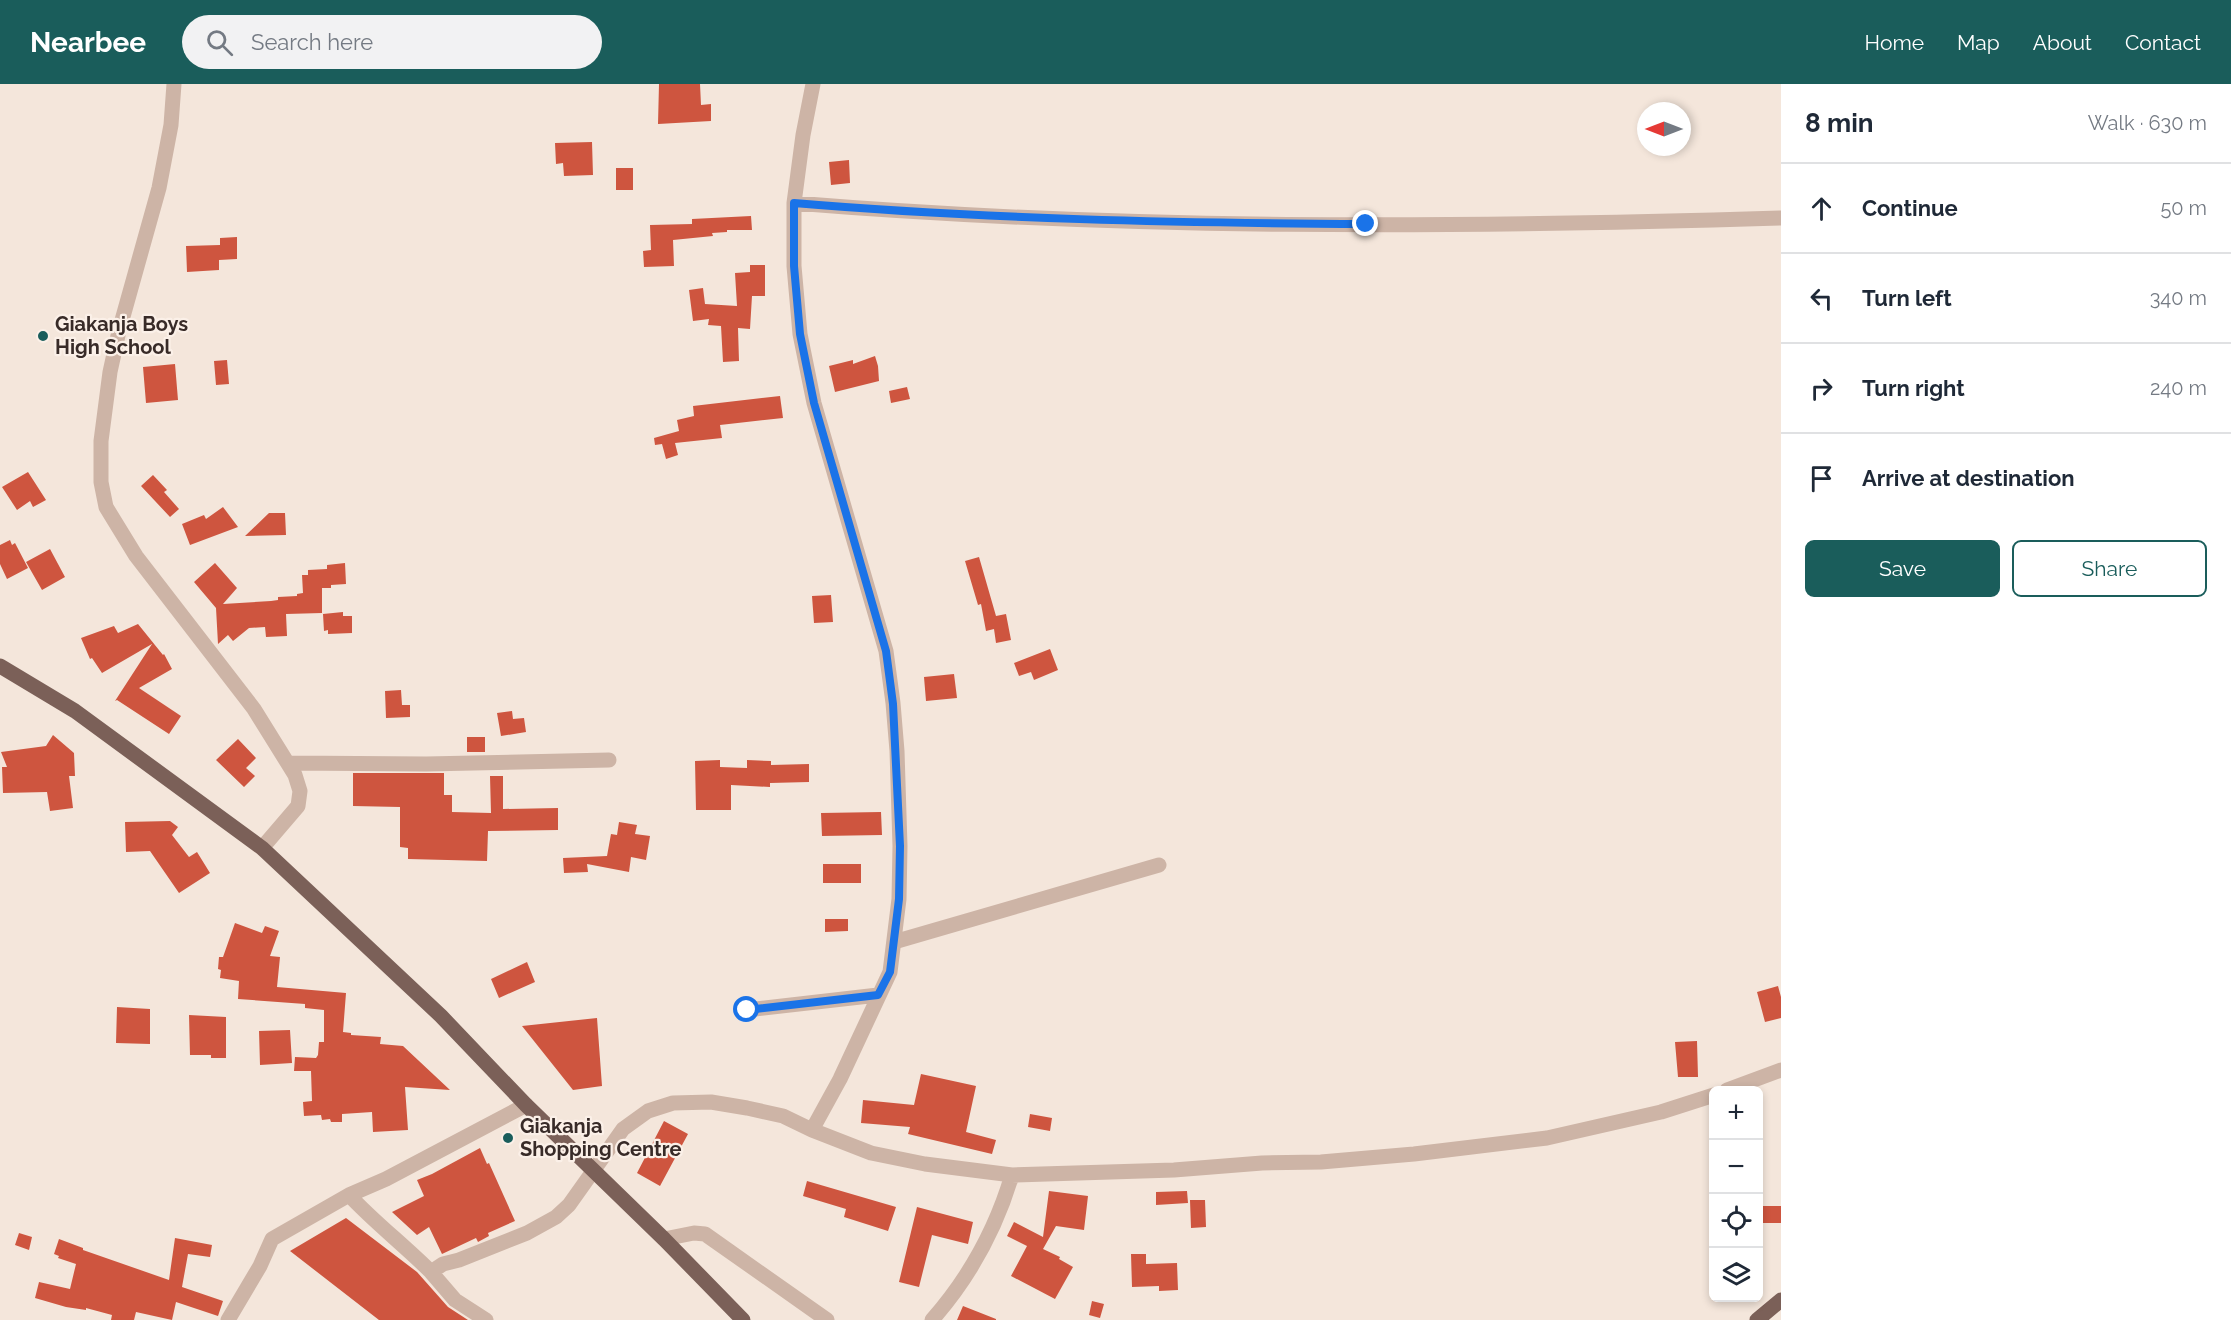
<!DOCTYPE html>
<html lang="en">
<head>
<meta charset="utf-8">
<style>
	body { margin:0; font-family:Raleway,sans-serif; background:#f2f2f3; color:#1f2937 }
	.controls { position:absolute; right:18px; bottom:18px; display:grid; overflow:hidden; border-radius:9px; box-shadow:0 3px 9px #0003 }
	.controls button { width:54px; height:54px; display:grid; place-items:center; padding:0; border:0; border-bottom:2px solid #e0e1e3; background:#fff; color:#1f2937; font:30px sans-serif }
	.compass { position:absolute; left:1637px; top:18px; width:54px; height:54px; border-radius:50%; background:#fff; box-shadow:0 3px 9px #0003; rotate:270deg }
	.stop { position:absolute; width:18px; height:18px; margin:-14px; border:4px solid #1a73e8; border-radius:50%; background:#fff }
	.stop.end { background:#1a73e8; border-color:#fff; box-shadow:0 2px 6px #0008 }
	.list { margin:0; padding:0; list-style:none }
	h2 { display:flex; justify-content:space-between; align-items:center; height:78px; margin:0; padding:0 24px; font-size:26px }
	h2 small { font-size:20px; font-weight:400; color:#747a83 }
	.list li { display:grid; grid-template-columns:39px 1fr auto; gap:18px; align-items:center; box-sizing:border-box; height:90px; padding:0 24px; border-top:2px solid #e0e1e3 }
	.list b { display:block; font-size:22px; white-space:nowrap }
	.list em { font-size:20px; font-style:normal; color:#747a83 }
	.actions { display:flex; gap:12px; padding:18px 24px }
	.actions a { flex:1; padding:14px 0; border:2px solid #1a5d5b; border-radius:9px; text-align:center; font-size:21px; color:#1a5d5b }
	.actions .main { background:#1a5d5b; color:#fff }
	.icon { flex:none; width:33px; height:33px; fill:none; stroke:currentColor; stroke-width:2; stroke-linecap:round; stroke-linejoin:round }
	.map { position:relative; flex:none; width:1781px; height:1236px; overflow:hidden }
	header { display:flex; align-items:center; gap:36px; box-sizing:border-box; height:84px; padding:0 30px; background:#1a5d5b; color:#fff }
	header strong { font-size:28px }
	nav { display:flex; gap:33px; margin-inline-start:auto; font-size:21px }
	.search { width:420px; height:54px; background:#f2f2f3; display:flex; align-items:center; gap:15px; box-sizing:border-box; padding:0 21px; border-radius:33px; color:#747a83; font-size:22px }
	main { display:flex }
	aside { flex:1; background:#fff }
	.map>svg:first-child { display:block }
	.building { fill:#ce553f }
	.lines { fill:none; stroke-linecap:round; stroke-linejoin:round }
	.minor { stroke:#cdb4a6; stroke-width:15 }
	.major { stroke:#7b6058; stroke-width:15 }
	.route { stroke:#1a73e8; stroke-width:8 }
	.poi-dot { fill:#1a5d5b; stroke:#fbf0e8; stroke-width:2 }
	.labels { text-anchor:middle; stroke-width:4.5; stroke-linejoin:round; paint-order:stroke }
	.poi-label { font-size:20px; font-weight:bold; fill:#382b28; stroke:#fbf0e8; text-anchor:start }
</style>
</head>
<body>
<header>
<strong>Nearbee</strong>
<div class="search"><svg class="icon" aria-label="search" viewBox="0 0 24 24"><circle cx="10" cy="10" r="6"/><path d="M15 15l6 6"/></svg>Search here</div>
<nav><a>Home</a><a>Map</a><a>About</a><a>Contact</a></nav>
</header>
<main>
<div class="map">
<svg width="1781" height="1236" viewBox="0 0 1781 1236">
	<rect width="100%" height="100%" fill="#f4e6db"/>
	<path class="building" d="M 659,0 L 700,0 L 701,21 L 711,20 L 711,37 L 658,40 Z
		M 592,58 L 593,91 L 564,92 L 563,79 L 556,80 L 555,59 Z
		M 849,76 L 850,99 L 831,101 L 829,78 Z
		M 616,84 L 633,84 L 633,106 L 616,106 Z
		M 751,132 L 752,146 L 727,146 L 727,148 L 712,149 L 713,152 L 673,156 L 674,182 L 644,183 L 643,167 L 651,166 L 650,141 L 692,140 L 692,135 Z
		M 237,153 L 237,175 L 219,176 L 219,186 L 187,188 L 186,162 L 220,161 L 220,154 Z
		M 750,181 L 765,181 L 765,212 L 752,212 L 750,245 L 738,244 L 739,277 L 723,278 L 721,242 L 708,241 L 709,235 L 693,237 L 689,206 L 703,204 L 705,220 L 737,222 L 735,189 L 750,188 Z
		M 875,272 L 878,282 L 879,297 L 835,308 L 829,282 L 853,276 L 853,280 Z
		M 227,276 L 229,300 L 216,301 L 214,277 Z
		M 175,280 L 178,316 L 146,319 L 143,283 Z
		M 907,303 L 910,315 L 891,319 L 889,307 Z
		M 780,312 L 783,334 L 720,341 L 722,354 L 675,359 L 678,371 L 666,375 L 662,360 L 655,361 L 654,354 L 679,347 L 677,336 L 694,332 L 693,322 Z
		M 28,388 L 46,416 L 33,423 L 30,417 L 17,426 L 2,403 Z
		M 153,391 L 167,406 L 164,408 L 179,425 L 170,433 L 141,402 Z
		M 223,423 L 238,443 L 190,461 L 182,440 L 204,431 L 206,435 Z
		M 269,429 L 285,429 L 286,451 L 245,452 Z
		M 10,456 L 12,461 L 15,459 L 28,484 L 7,495 L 0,480 L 0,461 Z
		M 50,465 L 65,493 L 42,506 L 26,478 Z
		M 979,473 L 996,532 L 1006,530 L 1011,556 L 996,559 L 994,545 L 986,547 L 981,520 L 978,521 L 965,477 Z
		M 215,479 L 237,504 L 223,520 L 271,517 L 278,516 L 278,513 L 297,512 L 297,510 L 303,509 L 302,491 L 308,491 L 308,486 L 327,485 L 327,481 L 345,479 L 346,500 L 331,501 L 331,504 L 322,504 L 322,529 L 286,530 L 287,552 L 266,553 L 265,543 L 249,544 L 233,557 L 228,551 L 218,560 L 216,524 L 194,498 Z
		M 831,511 L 833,538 L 814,539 L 812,512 Z
		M 343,528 L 343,532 L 352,532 L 352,549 L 328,550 L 328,546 L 324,547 L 323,530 Z
		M 138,540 L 163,571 L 164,570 L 172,585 L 139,604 L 181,632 L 169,650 L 117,616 L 115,617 L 152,560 L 102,589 L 92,574 L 90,575 L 81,554 L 114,542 L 118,549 Z
		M 1050,565 L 1058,586 L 1034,596 L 1031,588 L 1019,592 L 1014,579 Z
		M 954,590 L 957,614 L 926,617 L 924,593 Z
		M 401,606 L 402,621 L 410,621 L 410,633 L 386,634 L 385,607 Z
		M 512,627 L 513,635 L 524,634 L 526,648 L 501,652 L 497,629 Z
		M 53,651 L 74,669 L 75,692 L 69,692 L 73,724 L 50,727 L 47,708 L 3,709 L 2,683 L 7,683 L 1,668 L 46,662 Z
		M 467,653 L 485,653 L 485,668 L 467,668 Z
		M 238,655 L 256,674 L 246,684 L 255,692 L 244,703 L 216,676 Z
		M 720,676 L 720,683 L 747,684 L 747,676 L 771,677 L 771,681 L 809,680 L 809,698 L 770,699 L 770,703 L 731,701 L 731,726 L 696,726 L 695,677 Z
		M 353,689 L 444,689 L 444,711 L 452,711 L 452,728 L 491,729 L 490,692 L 503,692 L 503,725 L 558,724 L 558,746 L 488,747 L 487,777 L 408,775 L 408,764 L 400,763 L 400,723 L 353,722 Z
		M 881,728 L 882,751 L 822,752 L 821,729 Z
		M 170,737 L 178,743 L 172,751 L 189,773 L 197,768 L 210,789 L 179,809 L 150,767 L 126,768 L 125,738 Z
		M 619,738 L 637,741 L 635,750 L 650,752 L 646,776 L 631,773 L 629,788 L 587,780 L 588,788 L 564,789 L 563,774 L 607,772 L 611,750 L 617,751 Z
		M 823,780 L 861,780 L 861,799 L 823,799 Z
		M 825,835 L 848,835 L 848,847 L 825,848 Z
		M 235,839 L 262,849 L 265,842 L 279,847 L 270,872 L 280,873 L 277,903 L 346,909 L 343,948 L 351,949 L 351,951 L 381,953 L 380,960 L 403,962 L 450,1006 L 405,1003 L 408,1046 L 373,1048 L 372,1028 L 342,1030 L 342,1038 L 331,1038 L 330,1035 L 322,1036 L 321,1031 L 304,1032 L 303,1018 L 312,1017 L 311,987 L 294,987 L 295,973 L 316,974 L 318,971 L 319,958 L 324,958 L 324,926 L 305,924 L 305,920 L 238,915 L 239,897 L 220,894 L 221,886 L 218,885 L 219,873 L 223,873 Z
		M 527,878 L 535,898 L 499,914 L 491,895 Z
		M 1778,902 L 1781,913 L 1781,934 L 1765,938 L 1757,908 Z
		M 117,923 L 150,925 L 150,960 L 116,959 Z
		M 189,931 L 226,933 L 226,974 L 211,974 L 211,971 L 190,971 Z
		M 597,934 L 602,1002 L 573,1006 L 522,942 Z
		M 290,946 L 292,979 L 260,981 L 259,947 Z
		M 1697,957 L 1698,993 L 1678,993 L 1675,958 Z
		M 921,990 L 976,1002 L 966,1048 L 996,1056 L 992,1070 L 908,1050 L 910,1043 L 861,1039 L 863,1016 L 914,1021 Z
		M 1030,1030 L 1052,1034 L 1050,1047 L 1028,1043 Z
		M 664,1037 L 688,1050 L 660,1102 L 637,1089 Z
		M 480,1064 L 487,1080 L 489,1079 L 515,1137 L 488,1149 L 489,1152 L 478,1158 L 476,1154 L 442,1170 L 429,1143 L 417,1151 L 392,1128 L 424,1112 L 417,1096 L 432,1090 Z
		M 807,1097 L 896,1123 L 888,1147 L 844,1133 L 846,1125 L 803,1112 Z
		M 1049,1107 L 1088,1112 L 1084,1146 L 1056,1142 L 1043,1165 L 1060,1173 L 1059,1175 L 1073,1183 L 1055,1215 L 1011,1192 L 1027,1162 L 1007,1152 L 1014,1138 L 1043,1153 Z
		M 1187,1107 L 1188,1119 L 1156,1121 L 1156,1108 Z
		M 1190,1116 L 1205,1116 L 1206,1143 L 1191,1144 Z
		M 1758,1122 L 1781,1122 L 1781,1139 L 1758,1139 Z
		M 917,1123 L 973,1138 L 968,1160 L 932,1151 L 919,1203 L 899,1198 Z
		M 346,1134 L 417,1188 L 448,1223 L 468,1236 L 379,1236 L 290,1167 Z
		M 19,1149 L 32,1153 L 29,1166 L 15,1161 Z
		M 175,1154 L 212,1161 L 210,1173 L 188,1170 L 182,1203 L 223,1217 L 218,1232 L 176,1218 L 172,1236 L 136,1228 L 134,1236 L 111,1236 L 112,1231 L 86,1224 L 86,1226 L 66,1223 L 35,1214 L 39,1198 L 70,1205 L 76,1180 L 58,1174 L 59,1172 L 54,1170 L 59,1155 L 83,1164 L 83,1166 L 169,1196 Z
		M 1131,1170 L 1146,1170 L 1146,1180 L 1177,1179 L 1178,1206 L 1159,1207 L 1159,1202 L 1132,1203 Z
		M 1092,1217 L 1104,1220 L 1100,1234 L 1089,1231 Z
		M 963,1222 L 996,1235 L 996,1236 L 957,1236 Z"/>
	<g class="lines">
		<path class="minor" d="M 174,0 L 171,41 L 159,104 L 119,247 L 110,288 L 101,357 L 101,398 L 106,423 L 136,472 L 254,625 L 295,691 L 300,707 L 298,722 L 262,764
			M 794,119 C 1122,146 1452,144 1781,134
			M 288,679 L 426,680 L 609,676
			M 894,858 L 1159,781
			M 747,926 L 878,911
			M 1727,1006 L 1781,986
			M 812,1046 L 840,995 L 890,888 L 899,815 L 900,762 L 897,667 L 893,619 L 886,567 L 814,319 L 800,250 L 794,182 L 794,119 L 803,51 L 813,0
			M 349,1111 C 374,1138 404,1161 431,1188 L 443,1180 L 459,1176 L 527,1149 L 556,1133 L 569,1121 L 623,1045 L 648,1027 L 673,1019 L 711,1018 L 747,1024 L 783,1032 L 812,1046 L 871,1069 L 925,1080 L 1012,1091 L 1174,1086 L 1262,1079 L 1321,1078 L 1414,1070 L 1547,1054 L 1661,1028 L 1714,1011
			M 664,1155 L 694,1149 L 705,1150 L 827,1236
			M 431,1188 L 455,1216 L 486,1236
			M 228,1236 L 260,1182 L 272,1155 L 349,1111 L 386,1095 L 526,1021
			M 932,1236 C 969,1194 996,1145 1012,1091"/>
		<path class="major" d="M 0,582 L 75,627 L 262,764 L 441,932 L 526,1021 L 664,1155 L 743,1236
			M 1757,1236 L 1781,1216"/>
	</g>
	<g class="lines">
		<path class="route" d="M 747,926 L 878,911 L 890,888 L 899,815 L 900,762 L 893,620 L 886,567 L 814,319 L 800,250 L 794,182 L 794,119 C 984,135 1175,139 1366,140"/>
	</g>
	<g class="poi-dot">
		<circle cx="43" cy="252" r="6"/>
		<circle cx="508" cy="1054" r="6"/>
	</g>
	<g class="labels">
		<g class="poi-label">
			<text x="55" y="247">Giakanja Boys<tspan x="55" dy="23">High School</tspan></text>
			<text x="520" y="1049">Giakanja<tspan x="520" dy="23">Shopping Centre</tspan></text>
		</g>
	</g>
</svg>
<div class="controls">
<button>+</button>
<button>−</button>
<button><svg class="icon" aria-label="locate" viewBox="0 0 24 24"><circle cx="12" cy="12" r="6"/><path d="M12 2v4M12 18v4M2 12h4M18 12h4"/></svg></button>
<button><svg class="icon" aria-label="layers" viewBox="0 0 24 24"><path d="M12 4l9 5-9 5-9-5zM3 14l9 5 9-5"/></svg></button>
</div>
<svg class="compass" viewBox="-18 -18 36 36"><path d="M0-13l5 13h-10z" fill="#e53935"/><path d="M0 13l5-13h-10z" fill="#747a83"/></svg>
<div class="stop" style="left:747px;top:926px"></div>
<div class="stop end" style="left:1366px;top:140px"></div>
</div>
<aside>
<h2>8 min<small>Walk · 630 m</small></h2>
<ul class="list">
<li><svg class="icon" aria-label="ahead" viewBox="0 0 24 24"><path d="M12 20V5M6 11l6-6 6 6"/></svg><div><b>Continue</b></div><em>50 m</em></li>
<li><svg class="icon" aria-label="left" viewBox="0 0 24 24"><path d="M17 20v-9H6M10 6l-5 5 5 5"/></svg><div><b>Turn left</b></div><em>340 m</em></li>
<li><svg class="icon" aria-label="right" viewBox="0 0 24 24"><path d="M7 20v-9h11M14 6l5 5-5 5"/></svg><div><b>Turn right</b></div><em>240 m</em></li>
<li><svg class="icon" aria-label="arrive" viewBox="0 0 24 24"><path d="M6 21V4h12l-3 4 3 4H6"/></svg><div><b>Arrive at destination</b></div></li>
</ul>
<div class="actions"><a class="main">Save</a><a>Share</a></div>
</aside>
</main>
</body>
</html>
